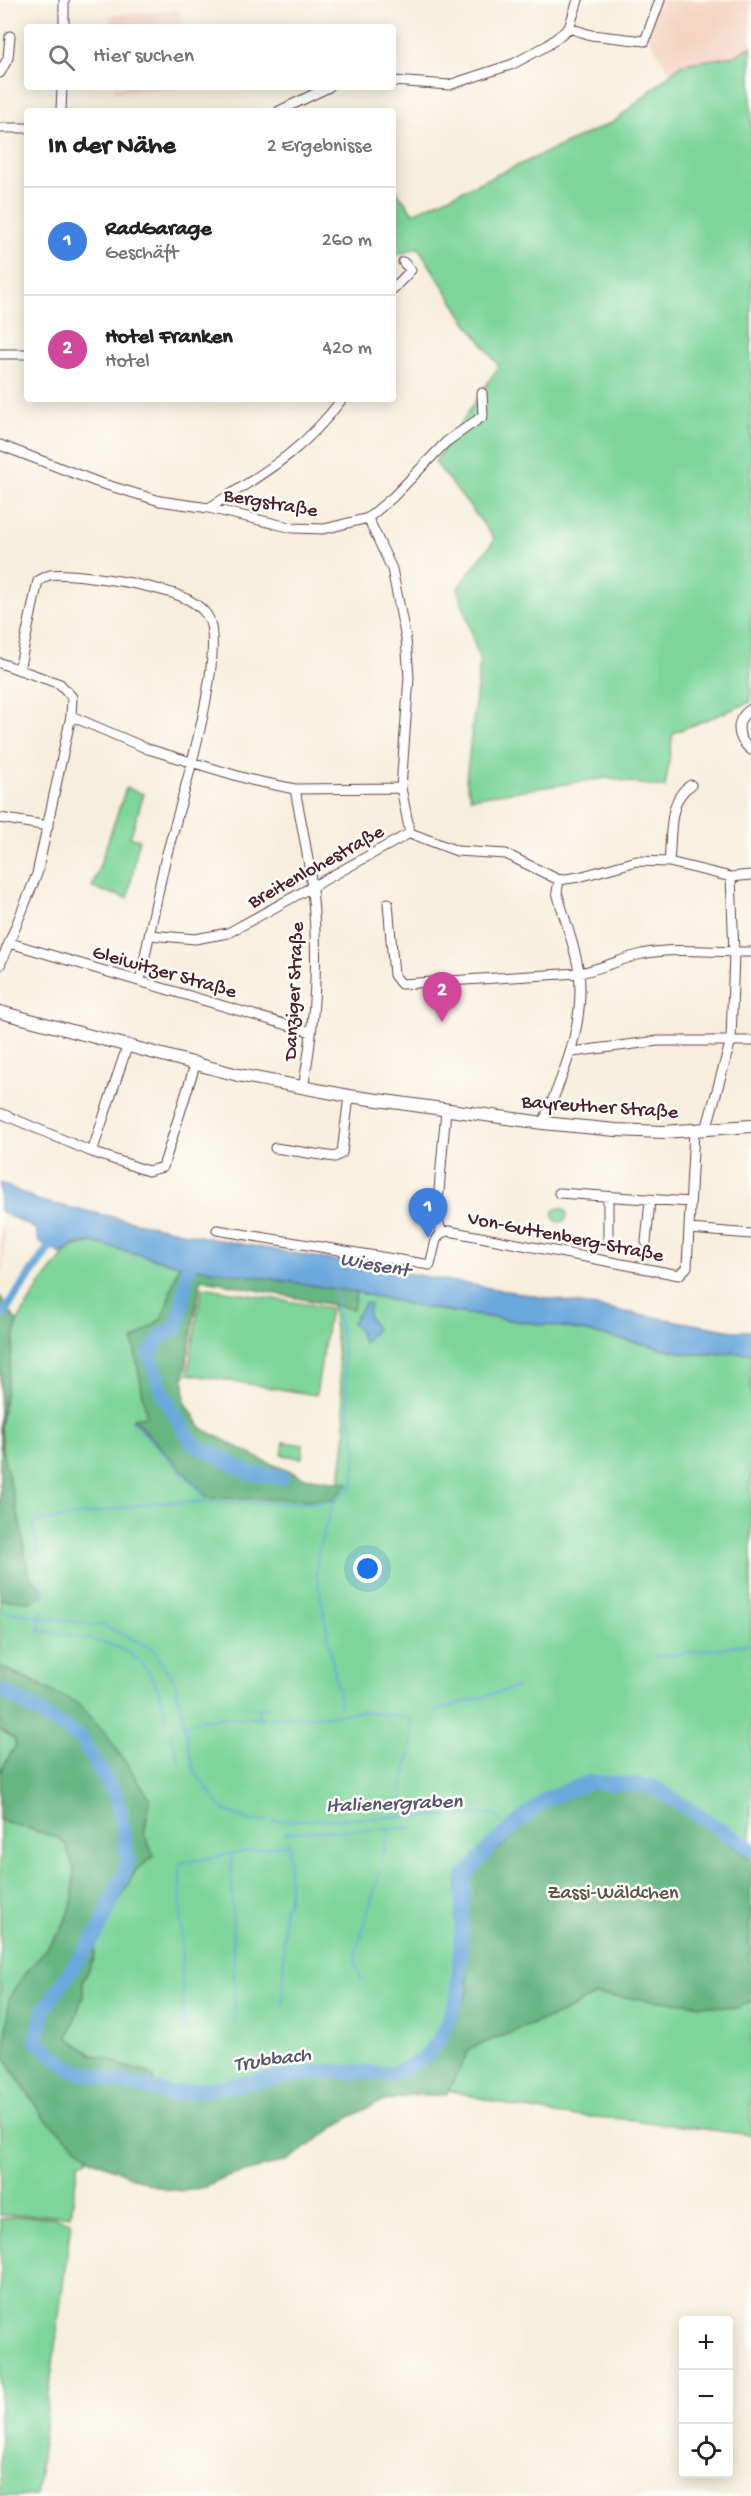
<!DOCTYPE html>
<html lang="de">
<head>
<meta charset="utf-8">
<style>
	body { margin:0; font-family:"Gochi Hand",sans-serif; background:#f2f2f2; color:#222 }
	.controls { position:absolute; right:18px; bottom:18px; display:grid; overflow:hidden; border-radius:6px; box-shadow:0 3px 15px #0003 }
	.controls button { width:54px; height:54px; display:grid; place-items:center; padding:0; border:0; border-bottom:2px solid #e0e0e0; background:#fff; color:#222; font:30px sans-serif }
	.you { position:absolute; left:368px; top:1569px; width:21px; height:21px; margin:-15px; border:4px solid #fff; border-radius:50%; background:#1a73e8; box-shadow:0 0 0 9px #1a73e833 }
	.badge { display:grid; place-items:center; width:39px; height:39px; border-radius:50%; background:#7c3aed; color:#fff; font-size:20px; font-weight:700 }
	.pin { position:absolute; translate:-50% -50px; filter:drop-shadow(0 2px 3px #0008) }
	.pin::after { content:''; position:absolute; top:32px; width:21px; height:18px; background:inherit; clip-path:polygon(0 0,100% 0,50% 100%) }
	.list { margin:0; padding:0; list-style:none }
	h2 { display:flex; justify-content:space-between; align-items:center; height:78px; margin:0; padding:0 24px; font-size:26px }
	h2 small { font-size:20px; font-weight:400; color:#767676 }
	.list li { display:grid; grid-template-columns:39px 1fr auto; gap:18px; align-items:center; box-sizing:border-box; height:108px; padding:0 24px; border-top:2px solid #e0e0e0 }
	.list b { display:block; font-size:22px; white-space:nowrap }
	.list p { margin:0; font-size:20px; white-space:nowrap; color:#767676 }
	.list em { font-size:20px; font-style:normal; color:#767676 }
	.icon { flex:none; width:33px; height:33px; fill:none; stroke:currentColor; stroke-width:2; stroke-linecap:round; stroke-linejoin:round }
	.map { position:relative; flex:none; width:751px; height:2496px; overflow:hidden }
	.search { position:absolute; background:#fff; box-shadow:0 3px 15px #0003; left:24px; top:24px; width:372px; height:66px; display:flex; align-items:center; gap:15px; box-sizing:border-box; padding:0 21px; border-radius:6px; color:#767676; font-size:22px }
	.panel { position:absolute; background:#fff; box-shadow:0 3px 15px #0003; left:24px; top:108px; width:372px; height:294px; border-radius:6px }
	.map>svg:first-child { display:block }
	.built { fill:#f4d3c0 }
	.green { fill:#7dd59a; stroke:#647a62; stroke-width:1.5 }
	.forest { fill:#66b682; stroke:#586a56; stroke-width:1.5 }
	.water { fill:#6aa9dc; stroke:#5a6484; stroke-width:1.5 }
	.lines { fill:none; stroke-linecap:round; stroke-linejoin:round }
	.stream { stroke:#6aa9dc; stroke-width:2 }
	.canal { stroke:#6aa9dc; stroke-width:9 }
	.river { stroke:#6aa9dc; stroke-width:15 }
	.minor-casing { stroke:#643e46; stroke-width:11 }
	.major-casing { stroke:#643e46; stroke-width:14 }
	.minor { stroke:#fff; stroke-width:9 }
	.major { stroke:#fff; stroke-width:12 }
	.labels { text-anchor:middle; stroke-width:5; stroke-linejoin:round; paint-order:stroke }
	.street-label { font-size:20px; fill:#4a1f2b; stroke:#fdfcf7 }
	.park-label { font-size:20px; fill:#59564c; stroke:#fdfcf7 }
	.water-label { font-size:21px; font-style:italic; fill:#575672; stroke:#fdfcf7 }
</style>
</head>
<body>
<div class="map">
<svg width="751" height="2496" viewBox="0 0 751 2496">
	<rect width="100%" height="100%" fill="#fdfcf7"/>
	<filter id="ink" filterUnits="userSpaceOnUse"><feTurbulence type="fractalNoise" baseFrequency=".0167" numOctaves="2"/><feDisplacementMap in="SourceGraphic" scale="12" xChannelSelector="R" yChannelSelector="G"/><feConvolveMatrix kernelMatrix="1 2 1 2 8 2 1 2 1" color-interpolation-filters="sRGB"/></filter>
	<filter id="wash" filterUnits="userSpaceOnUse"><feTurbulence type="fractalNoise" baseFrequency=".008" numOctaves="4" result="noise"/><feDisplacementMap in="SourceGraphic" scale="24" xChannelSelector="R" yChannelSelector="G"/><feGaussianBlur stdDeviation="1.35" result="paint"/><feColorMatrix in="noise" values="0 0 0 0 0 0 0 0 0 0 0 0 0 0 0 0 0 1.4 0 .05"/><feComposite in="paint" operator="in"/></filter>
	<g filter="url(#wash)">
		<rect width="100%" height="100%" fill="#f7efdd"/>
		<path class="built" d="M 654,0 L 751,0 L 751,46 L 735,56 L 682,64 L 671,74 L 643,30 Z
			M 179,10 L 181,27 L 111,27 L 110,15 Z
			M 115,87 L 185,87 L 115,92 Z
			M 0,1221 L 5,1238 L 0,1300 Z"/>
		<path class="green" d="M 751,46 L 751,702 L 673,733 L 665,788 L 606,778 L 471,798 L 466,780 L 480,662 L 458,588 L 495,539 L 435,462 L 499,366 L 463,317 L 418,247 L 393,257 L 393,186 L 413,213 L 615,121 L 682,64 L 735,56 Z
			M 126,788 L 144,794 L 130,838 L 139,839 L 128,898 L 92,888 Z
			M553 1215a7 7 0 1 1 14 0a7 7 0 1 1-14 0Z
			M 92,1242 L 179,1265 L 163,1317 L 133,1341 L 147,1417 L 133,1419 L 208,1498 L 349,1483 L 340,1481 L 346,1432 L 332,1304 L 352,1309 L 356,1292 L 425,1308 L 569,1328 L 689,1354 L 751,1353 L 751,1860 L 684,1812 L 523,1818 L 515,1835 L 467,1877 L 464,1925 L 468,1992 L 446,2039 L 423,2062 L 391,2078 L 324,2072 L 172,2098 L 151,2093 L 146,2071 C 122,2067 86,2055 68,2037 L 83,1996 L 83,1980 L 94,1959 L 96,1943 L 136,1870 L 154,1856 L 144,1834 L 150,1799 L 107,1735 L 37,1682 L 0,1667 L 0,1599 L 32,1601 L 21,1528 L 2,1450 L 1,1421 L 5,1382 L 17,1322 L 40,1285 L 69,1248 Z
			M 202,1287 L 330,1308 L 316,1395 L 188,1374 Z
			M 284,1442 L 303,1445 L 302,1458 L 282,1455 Z
			M 0,1730 L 14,1738 L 16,1745 L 0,1772 Z
			M 0,1820 L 59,1838 L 66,1845 L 74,1869 L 73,1900 L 61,1931 L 27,1971 L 9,1997 L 5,2058 L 44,2118 L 90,2157 L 78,2164 L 71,2215 L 0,2215 Z
			M 595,1995 L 737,2008 L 751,2001 L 751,2135 L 625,2119 L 562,2115 L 516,2107 L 448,2090 L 470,2048 L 564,2012 Z
			M 15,2217 L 54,2217 L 71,2222 L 36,2496 L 0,2496 L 0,2219 Z"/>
		<path class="forest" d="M 179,1265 L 356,1292 L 353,1309 L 201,1279 L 184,1379 L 185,1401 L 201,1428 L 260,1459 L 303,1477 L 349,1483 L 332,1500 L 208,1498 L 133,1418 L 147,1416 L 133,1341 L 163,1317 Z
			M 1,1297 L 17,1322 L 1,1421 L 2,1450 L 21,1528 L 28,1573 L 45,1592 L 33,1601 L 0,1599 L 0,1300 Z
			M 0,1667 L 77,1703 L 107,1735 L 150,1799 L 144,1834 L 154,1856 L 136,1870 L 96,1943 L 94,1959 L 83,1980 L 83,1996 L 68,2037 L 91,2054 L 113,2060 L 122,2067 L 145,2071 L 154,2078 L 151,2093 L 172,2098 L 324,2072 L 391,2078 L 423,2062 L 446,2039 L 468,1992 L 464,1925 L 467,1877 L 515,1835 L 523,1818 L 590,1782 L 652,1786 L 751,1860 L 751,2001 L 737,2008 L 595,1995 L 564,2012 L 470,2048 L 446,2095 L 410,2095 L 378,2103 L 350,2117 L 288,2160 L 227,2177 L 206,2187 L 184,2191 L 164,2189 L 147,2183 L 93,2160 L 44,2118 L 5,2058 L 9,1997 L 27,1971 L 61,1931 L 73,1900 L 74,1869 L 66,1845 L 59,1838 L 0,1820 L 0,1772 L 16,1745 L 14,1738 L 0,1730 Z"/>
		<path class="water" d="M 0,1183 L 40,1201 L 213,1239 L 733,1331 L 751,1331 L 751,1353 L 689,1354 L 569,1328 L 425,1308 L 356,1292 L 179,1265 L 92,1242 L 77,1244 L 61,1254 L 39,1242 L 36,1229 L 0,1211 Z
			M 365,1303 L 370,1304 L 368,1315 L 376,1329 L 363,1343 L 359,1330 L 352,1323 Z"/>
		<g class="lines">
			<path class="stream" d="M 335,1287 L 350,1419 L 357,1449 L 353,1485 L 333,1503 L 318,1552 L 316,1571 L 341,1707
				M 132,1421 L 204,1495 L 204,1500
				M 40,1566 L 33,1523 L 158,1502 L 333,1503
				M 41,1577 L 44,1597
				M 42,1608 L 39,1630 C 105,1643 152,1639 166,1719
				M 0,1611 L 104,1626 L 152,1648 L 175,1682 L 194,1771 L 223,1809 L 251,1821 L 266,1821
				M 654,1657 L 751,1644
				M 435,1711 L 517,1687
				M 269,1717 L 329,1716 L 359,1711 L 409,1718 C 417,1749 403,1770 401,1801
				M 259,1718 L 259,1708 L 270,1707
				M 184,1725 C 217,1714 230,1718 263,1718
				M 170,1732 L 180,1764
				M 273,1821 L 492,1814 L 511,1829
				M 286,1836 L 286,1832 L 416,1828
				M 231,1853 L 235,2024
				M 381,1864 L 390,1830
				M 361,1979 L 356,1965 L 356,1953 L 380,1870
				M 283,2005 L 284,1908 L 289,1902 L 289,1842
				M 183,2027 L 180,1863 L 289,1844"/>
			<path class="canal" d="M 0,1318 L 55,1239"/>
			<path class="river" d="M 191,1252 L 180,1317 L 175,1329 L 163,1334 L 149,1354 L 164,1396 L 193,1444 L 252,1474 L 282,1477
				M 0,1692 L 7,1693 L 80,1737 L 118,1799 L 128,1863 L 99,1930 L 45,2008 L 36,2041 L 72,2070 L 172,2094 L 325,2071 L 392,2074 L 423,2059 L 441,2038 L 458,1996 L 464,1877 L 493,1844 L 546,1799 L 590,1782 L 652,1786 L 751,1849"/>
		</g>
	</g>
	<g filter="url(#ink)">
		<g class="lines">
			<defs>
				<path id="minor" d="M 64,27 L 64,0
					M 569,28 L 591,35 L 645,41 L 660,0
					M 0,73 L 8,58 L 10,36
					M 393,81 L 449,85 L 513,64 L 548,45 L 569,28 L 578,0
					M 61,111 L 62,87
					M 279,111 L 329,87
					M 0,128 L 27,128
					M 393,289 L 411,270 L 403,262
					M 0,354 L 27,354
					M 0,445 L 97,482 L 160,501 L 209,508 L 293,528 L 324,529 L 368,518 L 393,497 L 446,442 L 483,416 L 482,393
					M 209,508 C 262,474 303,452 342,399
					M 368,518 L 392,569 L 406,639 L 409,677 L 401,788 L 410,833
					M 0,663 L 60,684 L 72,697 L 71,716 L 37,874 L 0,965
					M 19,670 L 38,581 C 42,579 46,576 50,575 C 63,572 122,581 136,584 C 159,590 191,594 206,614 C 231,646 176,818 165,861 C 156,901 148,941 140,981
					M 751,709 C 734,720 736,738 751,750
					M 71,716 L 148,749 L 251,780 L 295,789 L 401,788
					M 295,789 C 301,823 309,856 312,890 C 319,955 315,1023 303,1088
					M 0,818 L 48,826
					M 669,862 C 672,837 667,799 691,785
					M 388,903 L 394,975 L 401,984 L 579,973 C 601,969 621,959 642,954 C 678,947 715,953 751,952
					M 150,935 L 195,939 L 228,933 L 410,833 L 457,851 L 506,854 L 559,880 L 579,877 L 637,861 L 669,862 L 731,877 L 751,875
					M 10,943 L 311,1032
					M 572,1052 L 658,1041 L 751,1041
					M 0,1113 L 92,1152 L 148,1171 L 163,1167 L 196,1062
					M 543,1123 C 563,1076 585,1026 579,972 C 575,946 564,918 557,892 L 559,880
					M 706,1130 L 731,1040 L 734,953 L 731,877
					M 275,1148 L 335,1157 L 342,1153 L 349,1096
					M 92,1152 L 128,1044
					M 559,1193 L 690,1202
					M 608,1197 L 608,1239
					M 690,1229 L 751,1234
					M 217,1230 L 430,1265 L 436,1240 L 441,1233 L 449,1231 L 679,1275 L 687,1267 L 694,1131
					M 441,1233 L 437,1213 L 446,1110
					M 646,1242 L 650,1201"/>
				<path id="major" d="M 0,1012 L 238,1075 L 349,1096 L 543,1123 L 616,1130 L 663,1132 L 751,1126"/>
			</defs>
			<use href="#minor" class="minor-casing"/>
			<use href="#major" class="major-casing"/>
			<use href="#minor" class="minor"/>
			<use href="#major" class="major"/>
		</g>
	</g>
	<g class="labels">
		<g class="street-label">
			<text transform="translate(271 501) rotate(10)" y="7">Bergstraße</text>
			<text transform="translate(315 865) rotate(-29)" y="7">Breitenlohestraße</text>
			<text transform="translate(165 970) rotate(16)" y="7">Gleiwitzer Straße</text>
			<text transform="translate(292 991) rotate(-87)" y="7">Danziger Straße</text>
			<text transform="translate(600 1105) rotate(4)" y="7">Bayreuther Straße</text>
			<text transform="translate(566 1235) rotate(11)" y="7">Von-Guttenberg-Straße</text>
		</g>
		<g class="park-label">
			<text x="613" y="1898">Zassi-Wäldchen</text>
		</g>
		<g class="water-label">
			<text transform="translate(375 1263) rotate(10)" y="7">Wiesent</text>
			<text transform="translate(394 1802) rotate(-2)" y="7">Italienergraben</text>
			<text transform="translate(272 2058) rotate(-8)" y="7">Trubbach</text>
		</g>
	</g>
</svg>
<div class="controls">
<button>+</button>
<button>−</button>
<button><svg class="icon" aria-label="locate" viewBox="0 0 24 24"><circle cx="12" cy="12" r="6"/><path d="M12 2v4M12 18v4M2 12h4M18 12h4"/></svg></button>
</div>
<div class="you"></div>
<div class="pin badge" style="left:428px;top:1238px;background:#3f7fe0">1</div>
<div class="pin badge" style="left:442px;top:1022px;background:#d1479c">2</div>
<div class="search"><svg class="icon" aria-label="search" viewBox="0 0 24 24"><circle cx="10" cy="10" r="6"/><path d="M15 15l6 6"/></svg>Hier suchen</div>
<section class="panel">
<h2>In der Nähe<small>2 Ergebnisse</small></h2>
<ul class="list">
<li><span class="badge" style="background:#3f7fe0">1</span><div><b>RadGarage</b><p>Geschäft</p></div><em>260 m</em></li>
<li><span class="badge" style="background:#d1479c">2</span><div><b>Hotel Franken</b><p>Hotel</p></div><em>420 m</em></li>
</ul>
</section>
</div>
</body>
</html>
